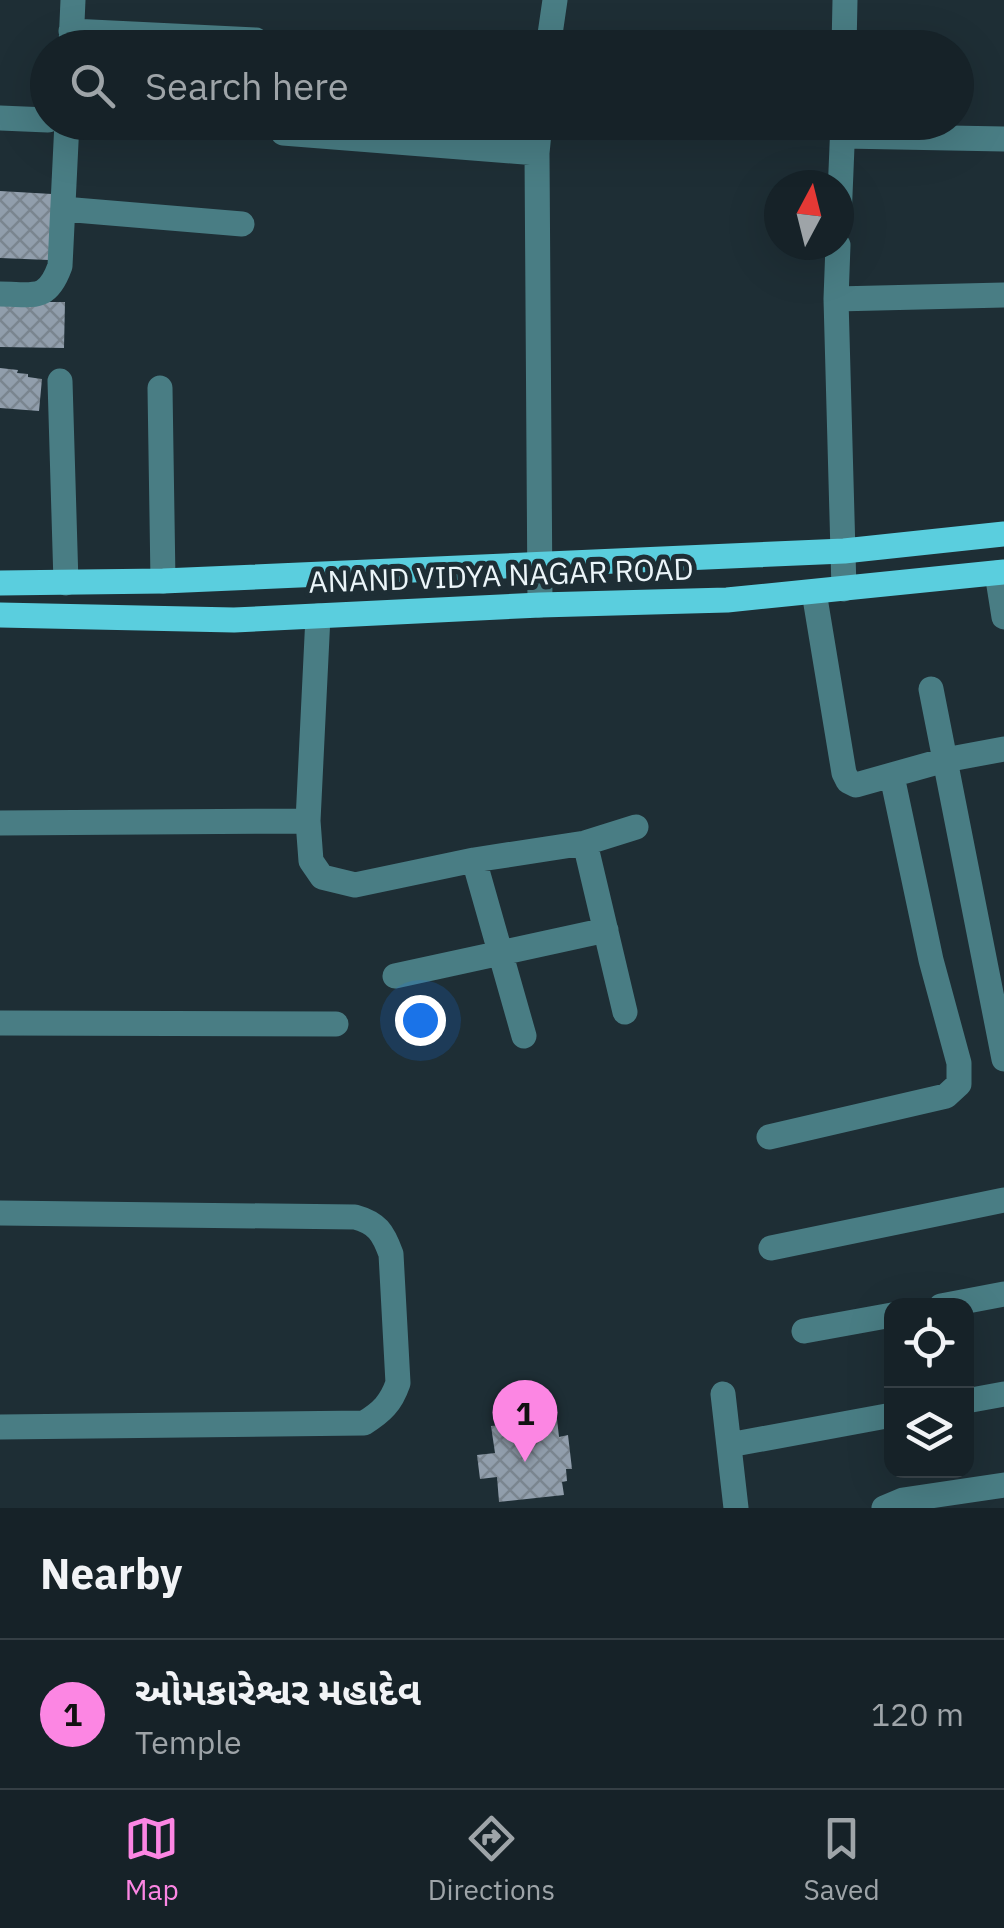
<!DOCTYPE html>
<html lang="en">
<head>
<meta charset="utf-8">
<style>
	body { margin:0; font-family:"IBM Plex Sans","Noto Sans Gujarati",sans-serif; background:#1f2a30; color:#f1f3f6 }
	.controls { position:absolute; right:30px; bottom:30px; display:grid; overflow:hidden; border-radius:20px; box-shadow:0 10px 40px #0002 }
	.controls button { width:90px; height:90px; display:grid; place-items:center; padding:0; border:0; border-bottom:2px solid #353f45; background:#162228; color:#f1f3f6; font:50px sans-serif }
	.compass { position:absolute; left:764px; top:170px; width:90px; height:90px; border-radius:50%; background:#162228; box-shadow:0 10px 40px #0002; rotate:7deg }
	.you { position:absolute; left:420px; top:1020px; width:35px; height:35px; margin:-25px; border:8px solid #fff; border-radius:50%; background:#1a73e8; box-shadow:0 0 0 15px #1a73e833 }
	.badge { display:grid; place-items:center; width:65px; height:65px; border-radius:50%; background:#fc86e3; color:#111; font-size:32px; font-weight:700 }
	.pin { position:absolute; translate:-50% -82px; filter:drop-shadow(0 2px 5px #0008) }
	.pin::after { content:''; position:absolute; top:52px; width:35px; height:30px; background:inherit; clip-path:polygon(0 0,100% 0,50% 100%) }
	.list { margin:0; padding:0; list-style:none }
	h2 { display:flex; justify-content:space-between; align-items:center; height:130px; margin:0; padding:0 40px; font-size:42px }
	h2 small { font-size:32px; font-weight:400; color:#9ea4a8 }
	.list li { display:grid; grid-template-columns:65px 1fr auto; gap:30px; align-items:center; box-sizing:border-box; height:150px; padding:0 40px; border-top:2px solid #353f45 }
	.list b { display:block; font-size:38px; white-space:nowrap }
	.list p { margin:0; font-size:32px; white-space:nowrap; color:#9ea4a8 }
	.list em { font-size:32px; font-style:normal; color:#9ea4a8 }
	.icon { flex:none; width:55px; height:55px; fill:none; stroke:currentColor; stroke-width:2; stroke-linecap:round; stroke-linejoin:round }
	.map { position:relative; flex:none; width:1004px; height:1508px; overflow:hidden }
	.search { position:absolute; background:#162228; box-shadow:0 10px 40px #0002; left:30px; right:30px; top:30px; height:110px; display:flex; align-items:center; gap:25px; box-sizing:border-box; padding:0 35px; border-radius:55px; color:#9ea4a8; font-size:38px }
	.sheet { height:280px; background:#162228 }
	nav { display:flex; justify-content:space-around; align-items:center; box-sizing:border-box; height:140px; border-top:2px solid #353f45; background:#162228; font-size:28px; color:#9ea4a8 }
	nav a { display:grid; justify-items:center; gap:5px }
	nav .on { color:#fc86e3 }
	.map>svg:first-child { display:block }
	.building { fill:url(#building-cross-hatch) }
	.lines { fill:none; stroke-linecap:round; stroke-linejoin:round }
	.minor { stroke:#497d84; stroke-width:25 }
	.major { stroke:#5acede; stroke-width:25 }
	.labels { text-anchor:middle; stroke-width:10; stroke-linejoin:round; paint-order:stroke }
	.street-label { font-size:30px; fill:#ebf5f9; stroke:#1e2e35 }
</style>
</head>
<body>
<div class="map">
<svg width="1004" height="1508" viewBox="0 0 1004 1508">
	<defs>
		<pattern id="building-cross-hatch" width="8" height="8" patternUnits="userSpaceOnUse" patternTransform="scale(2.5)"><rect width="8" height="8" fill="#919eac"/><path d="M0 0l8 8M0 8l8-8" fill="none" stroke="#7a858f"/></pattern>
	</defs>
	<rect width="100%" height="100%" fill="#1e2e35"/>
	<path class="building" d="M 0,191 L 52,194 L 49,260 L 0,258 Z
		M 0,302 L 65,302 L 64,348 L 0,347 Z
		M 0,368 L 18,370 L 17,373 L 28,374 L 28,377 L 42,379 L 39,411 L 0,408 Z
		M 557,1419 L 559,1437 L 568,1435 L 572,1469 L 566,1469 L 567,1481 L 562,1482 L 564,1495 L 499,1502 L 497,1477 L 480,1479 L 477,1455 L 495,1453 L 491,1426 Z"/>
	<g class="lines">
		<path class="minor" d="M 71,31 L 256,40
			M 71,45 L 73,0
			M 548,48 L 555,0
			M 844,48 L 845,0
			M 0,118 L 48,120
			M 283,133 L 537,153
			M 843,136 L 1004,139
			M 63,209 L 242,224
			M 839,219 L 843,122
			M 838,245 L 836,299 L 844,589
			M 0,294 C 34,294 47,302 60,266 L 67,122
			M 836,299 L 1004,295
			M 60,381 L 66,583
			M 160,388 L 163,581
			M 997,573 L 1004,617
			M 814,592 L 844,773 L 848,781 L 856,785 L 945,760 L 1004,749
			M 540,605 L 537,153 L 540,122
			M 318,616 L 308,821 L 311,861 L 322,877 L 355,885 L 474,860 L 585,843 L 636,827
			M 931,689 L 1004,1059
			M 0,823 L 308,821
			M 585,843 L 625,1012
			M 474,860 L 524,1036
			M 395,976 L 606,930
			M 0,1023 L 336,1024
			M 769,1137 L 946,1096 L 959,1084 L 959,1063 L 931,960 L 892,776
			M 0,1213 L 355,1217 C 377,1223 383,1232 391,1254 L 398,1383 C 391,1403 382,1412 364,1423 L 0,1427
			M 771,1248 L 1004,1200
			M 941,1306 L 1004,1294
			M 804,1331 L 892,1315
			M 723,1394 L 736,1508
			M 966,1401 L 1004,1394
			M 729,1445 L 892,1415
			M 884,1508 L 903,1500 L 1004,1485"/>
		<path class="major" d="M 0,583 L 163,581 L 844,551 L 1004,534
			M 0,615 L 234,620 L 540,605 L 727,600 L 1004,572"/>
	</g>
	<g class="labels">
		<g class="street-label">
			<text transform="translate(501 576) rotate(-2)" y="10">ANAND VIDYA NAGAR ROAD</text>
		</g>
	</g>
</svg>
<div class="controls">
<button><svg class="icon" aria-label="locate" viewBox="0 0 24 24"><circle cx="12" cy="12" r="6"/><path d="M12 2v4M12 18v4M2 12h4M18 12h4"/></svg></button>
<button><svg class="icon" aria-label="layers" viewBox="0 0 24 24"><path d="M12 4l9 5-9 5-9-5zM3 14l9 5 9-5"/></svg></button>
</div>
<svg class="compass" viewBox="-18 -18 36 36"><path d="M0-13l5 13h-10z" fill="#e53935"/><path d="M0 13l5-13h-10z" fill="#9ea4a8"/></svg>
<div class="you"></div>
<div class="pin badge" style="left:525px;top:1462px">1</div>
<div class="search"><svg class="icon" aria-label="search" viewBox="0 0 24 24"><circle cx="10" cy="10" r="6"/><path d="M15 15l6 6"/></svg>Search here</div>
</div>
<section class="sheet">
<h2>Nearby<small></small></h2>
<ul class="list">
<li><span class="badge">1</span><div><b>ઓમકારેશ્વર મહાદેવ</b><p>Temple</p></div><em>120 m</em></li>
</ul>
</section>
<nav>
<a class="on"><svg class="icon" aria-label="map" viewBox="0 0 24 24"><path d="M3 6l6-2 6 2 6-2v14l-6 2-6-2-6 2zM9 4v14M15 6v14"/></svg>Map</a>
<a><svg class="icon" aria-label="directions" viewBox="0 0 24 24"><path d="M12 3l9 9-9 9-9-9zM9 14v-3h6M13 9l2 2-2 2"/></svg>Directions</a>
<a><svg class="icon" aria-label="saved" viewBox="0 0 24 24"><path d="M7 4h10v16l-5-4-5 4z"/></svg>Saved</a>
</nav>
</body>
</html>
